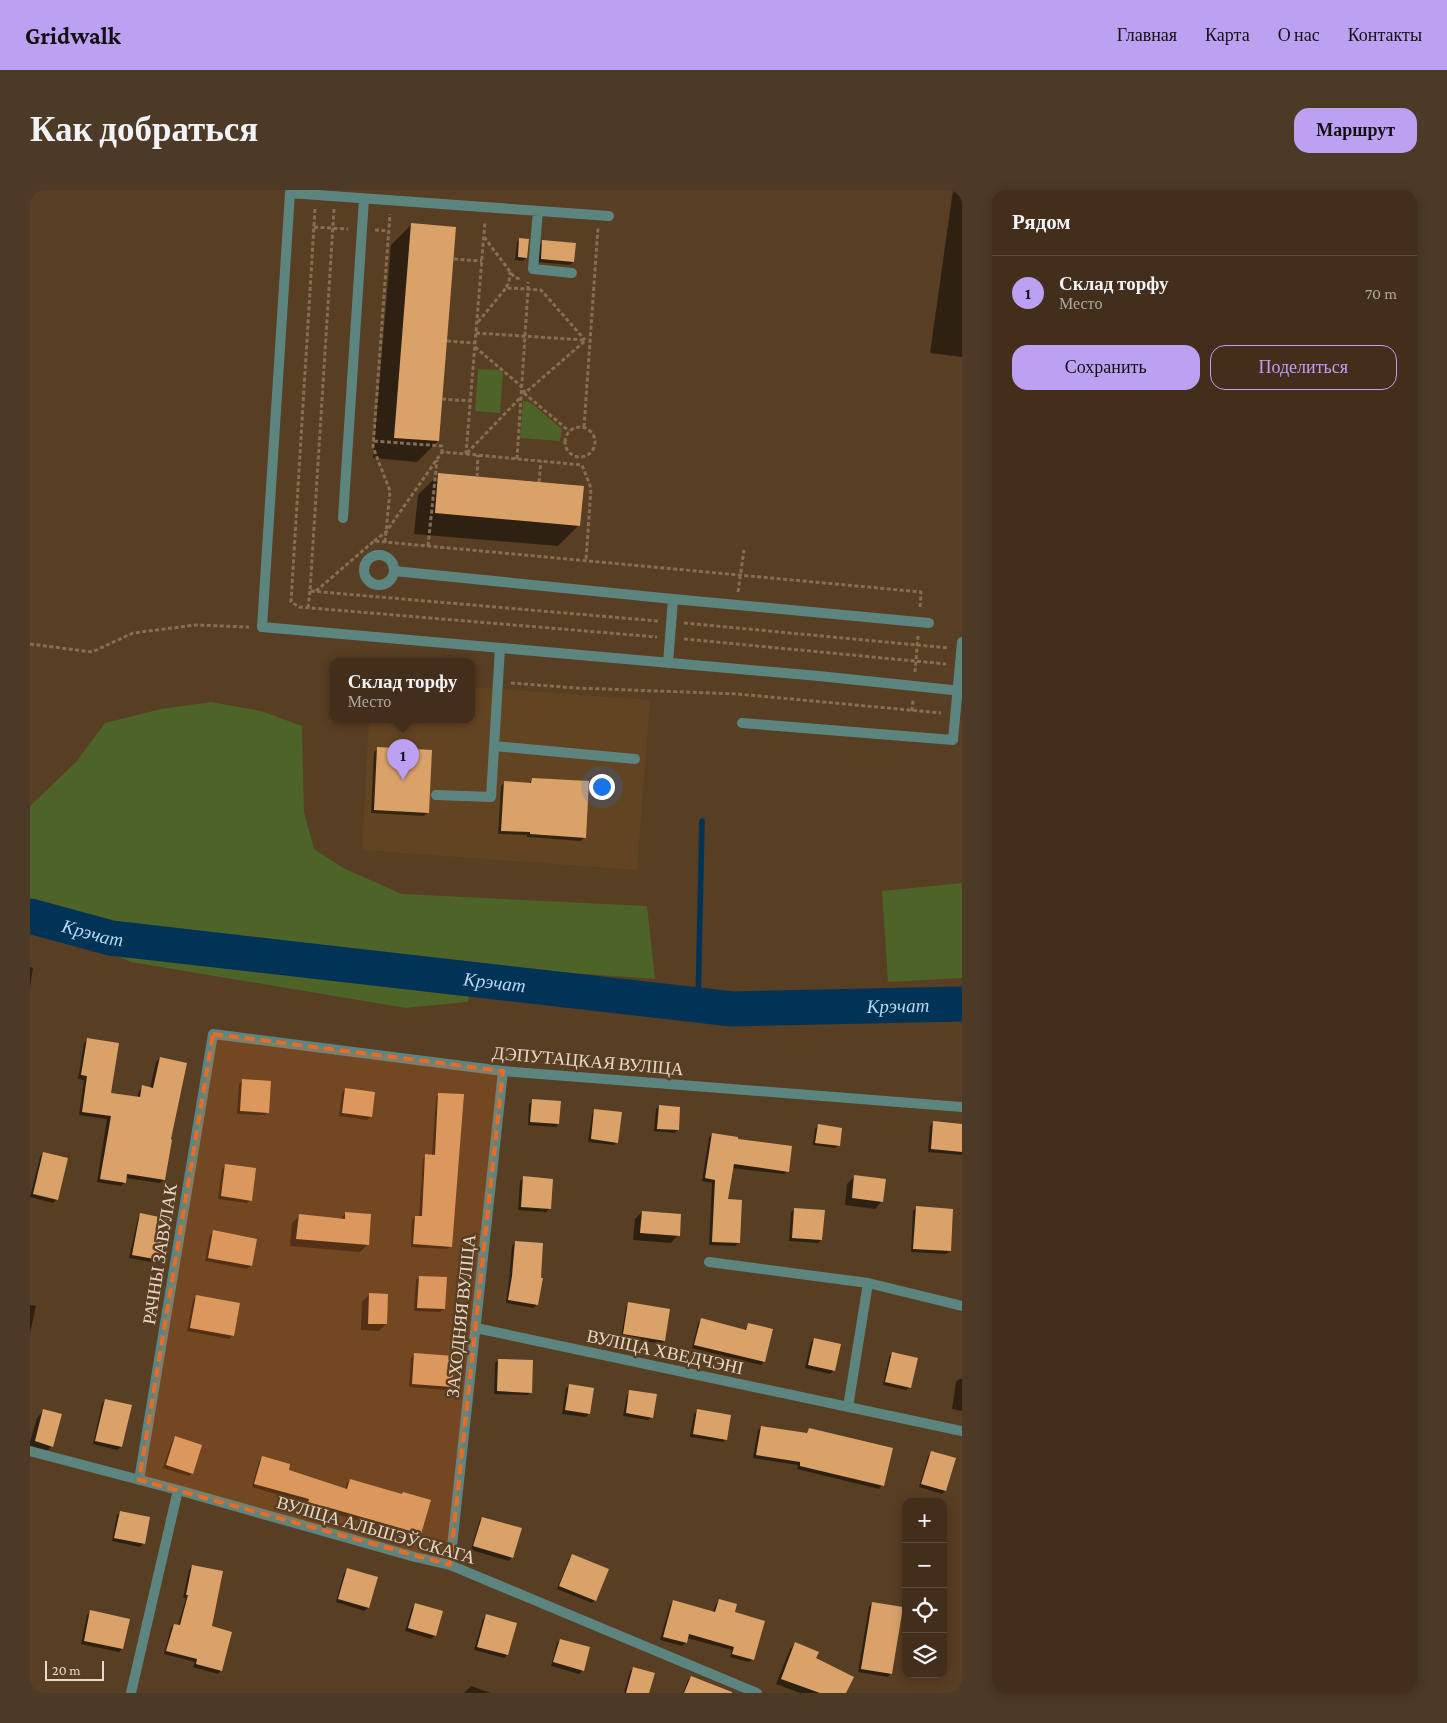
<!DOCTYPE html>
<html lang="ru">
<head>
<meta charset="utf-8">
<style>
	body { margin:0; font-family:"Crimson Pro",serif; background:#4c3a27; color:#f1f3f6 }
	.controls { position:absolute; right:15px; bottom:15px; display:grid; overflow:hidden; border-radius:10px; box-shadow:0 2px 12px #0003 }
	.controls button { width:45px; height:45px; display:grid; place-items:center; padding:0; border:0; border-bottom:1px solid #5a4a39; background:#422e1a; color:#f1f3f6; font:25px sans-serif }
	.scale { position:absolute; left:15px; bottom:12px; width:59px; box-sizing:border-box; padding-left:5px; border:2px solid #e8d8c8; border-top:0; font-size:14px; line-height:18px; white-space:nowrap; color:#e8d8c8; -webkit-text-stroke:4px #583e22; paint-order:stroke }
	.you { position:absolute; left:571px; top:596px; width:18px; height:18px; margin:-12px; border:4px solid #fff; border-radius:50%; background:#1a73e8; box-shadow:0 0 0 8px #1a73e833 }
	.badge { display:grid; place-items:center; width:32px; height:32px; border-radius:50%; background:#bca0f2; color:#111; font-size:16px; font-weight:700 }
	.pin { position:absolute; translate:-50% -41px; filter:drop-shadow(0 1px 2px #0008) }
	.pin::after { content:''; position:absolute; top:26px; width:18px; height:15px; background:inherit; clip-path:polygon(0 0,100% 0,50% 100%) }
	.popup { position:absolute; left:300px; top:468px; width:145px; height:65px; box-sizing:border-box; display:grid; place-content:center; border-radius:10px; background:#422e1a; filter:drop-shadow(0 1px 4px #0005); font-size:16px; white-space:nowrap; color:#aea8a2 }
	.popup b { font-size:19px; color:#f1f3f6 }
	.popup::after { content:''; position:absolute; left:50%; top:100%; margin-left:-10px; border:10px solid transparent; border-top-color:#422e1a }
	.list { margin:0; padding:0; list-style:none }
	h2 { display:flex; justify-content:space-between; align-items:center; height:65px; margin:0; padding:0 20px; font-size:21px }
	h2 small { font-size:16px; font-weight:400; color:#aea8a2 }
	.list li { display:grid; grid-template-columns:32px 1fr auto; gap:15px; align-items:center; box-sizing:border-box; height:75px; padding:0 20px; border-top:1px solid #5a4a39 }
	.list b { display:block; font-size:19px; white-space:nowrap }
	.list p { margin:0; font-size:16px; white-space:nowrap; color:#aea8a2 }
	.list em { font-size:16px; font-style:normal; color:#aea8a2 }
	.actions { display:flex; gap:10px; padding:15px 20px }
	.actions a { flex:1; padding:11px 0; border:1px solid #bca0f2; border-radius:15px; text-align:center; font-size:18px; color:#bca0f2 }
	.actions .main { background:#bca0f2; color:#111 }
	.icon { flex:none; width:28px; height:28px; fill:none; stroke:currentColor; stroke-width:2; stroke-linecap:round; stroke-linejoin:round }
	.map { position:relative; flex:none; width:932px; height:1503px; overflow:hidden; border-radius:15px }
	header { display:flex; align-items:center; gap:30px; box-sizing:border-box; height:70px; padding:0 25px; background:#bca0f2; color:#111 }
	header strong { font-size:24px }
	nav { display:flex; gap:28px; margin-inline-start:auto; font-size:18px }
	.intro { display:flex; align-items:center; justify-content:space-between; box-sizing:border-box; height:120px; padding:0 30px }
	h1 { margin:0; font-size:35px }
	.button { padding:12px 22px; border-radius:15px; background:#bca0f2; color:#111; font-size:18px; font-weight:700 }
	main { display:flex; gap:30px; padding:0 30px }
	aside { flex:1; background:#422e1a; border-radius:15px; box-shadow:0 2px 12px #0003 }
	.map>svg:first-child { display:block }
	.built { fill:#634422 }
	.green { fill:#4d6327 }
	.shadow { fill:#0007 }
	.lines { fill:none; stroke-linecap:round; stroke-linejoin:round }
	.stream { stroke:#013356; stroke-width:5.5 }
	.river { stroke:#013356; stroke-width:35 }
	.building { fill:#daa269 }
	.path { stroke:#856e55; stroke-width:3; stroke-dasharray:4 2.5; stroke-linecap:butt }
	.service { stroke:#5d8580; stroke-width:10 }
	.minor { stroke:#5d8580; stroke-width:10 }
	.marked { fill:#e86c28; fill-opacity:0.2; stroke:#e86c28; stroke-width:4; stroke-dasharray:10 6; stroke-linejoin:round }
	.labels { text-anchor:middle; stroke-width:5; stroke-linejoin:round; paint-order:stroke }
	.street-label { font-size:18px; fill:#e8d8c8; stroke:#583e22 }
	.water-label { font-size:19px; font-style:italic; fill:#b8d7f4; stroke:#583e22 }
</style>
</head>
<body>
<header>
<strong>Gridwalk</strong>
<nav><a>Главная</a><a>Карта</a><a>О нас</a><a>Контакты</a></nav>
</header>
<div class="intro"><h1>Как добраться</h1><a class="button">Маршрут</a></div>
<main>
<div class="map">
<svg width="932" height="1503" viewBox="0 0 932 1503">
	<rect width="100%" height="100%" fill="#583e22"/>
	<path class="built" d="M 442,497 L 620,510 L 607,680 L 332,660 L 339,529 L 442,529 Z"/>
	<path class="green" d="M 448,179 L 470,180 L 473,183 L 470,223 L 445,221 Z
		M 493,211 L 500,212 L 532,239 L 530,251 L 490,248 Z
		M 181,512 L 231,521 L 272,536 L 274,622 L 284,659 L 313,678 L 372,704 L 617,716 L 625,789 L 443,776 L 438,812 L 376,818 L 101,772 L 29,740 L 0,736 L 0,616 L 46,572 L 75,533 L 131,519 Z
		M 932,693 L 932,788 L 858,792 L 852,701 Z"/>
	<path class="shadow" d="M 923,0 L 932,0 L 932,167 L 900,163 Z
		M 382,34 L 408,251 L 387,272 L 343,268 L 361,55 Z
		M 490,49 L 496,68 L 493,71 L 485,70 L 487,52 Z
		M 513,51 L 543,72 L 540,75 L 508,72 L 510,55 Z
		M 409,284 L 549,335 L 528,356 L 384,344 L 388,305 Z
		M 348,559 L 397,623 L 394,626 L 341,623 L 344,562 Z
		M 502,589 L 555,647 L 551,651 L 497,647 L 497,645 L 468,644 L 471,596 L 474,593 L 499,594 Z
		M 0,777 L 3,778 L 0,797 Z
		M 58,849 L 80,904 L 107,908 L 109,901 L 113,897 L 120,898 L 126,872 L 130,868 L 139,950 L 134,989 L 130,993 L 96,988 L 95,992 L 91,996 L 67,992 L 77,929 L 49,925 L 54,890 L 48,889 L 54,853 Z
		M 212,891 L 238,922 L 234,925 L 207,924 L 209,894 Z
		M 315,899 L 340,927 L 337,930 L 309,926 L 312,903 Z
		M 409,904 L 421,1056 L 417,1059 L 381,1057 L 382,1030 L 385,1027 L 389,1027 L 393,969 L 396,966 L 402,966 L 406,907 Z
		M 503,910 L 528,934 L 525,937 L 498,935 L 499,914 Z
		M 629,916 L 648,940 L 644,943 L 624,941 L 626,919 Z
		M 565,920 L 587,952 L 584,955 L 558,952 L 562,924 Z
		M 904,932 L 932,935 L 932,965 L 898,962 L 900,936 Z
		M 788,936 L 809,955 L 805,958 L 783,955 L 785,939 Z
		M 682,944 L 758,981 L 754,984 L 702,978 L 697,1010 L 708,1053 L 705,1056 L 679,1055 L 682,993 L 672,991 L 679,948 Z
		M 13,963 L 27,1009 L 23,1013 L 0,1007 L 10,967 Z
		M 196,975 L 220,1010 L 217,1013 L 188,1009 L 192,979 Z
		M 825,986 L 852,1011 L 845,1019 L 815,1015 L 817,994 Z
		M 494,988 L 519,1019 L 516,1022 L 488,1020 L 490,991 Z
		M 886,1018 L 920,1061 L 916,1064 L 881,1062 L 883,1021 Z
		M 765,1019 L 791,1050 L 788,1053 L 759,1051 L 761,1022 Z
		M 612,1022 L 648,1045 L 641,1053 L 603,1050 L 605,1029 Z
		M 316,1023 L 338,1054 L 330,1062 L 260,1056 L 262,1033 L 269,1026 L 309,1030 Z
		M 111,1024 L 137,1030 L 129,1070 L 126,1073 L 99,1068 L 108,1028 Z
		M 184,1042 L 221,1076 L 217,1079 L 175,1071 L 180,1045 Z
		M 485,1052 L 507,1114 L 504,1118 L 476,1113 L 479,1090 L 482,1056 Z
		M 390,1087 L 414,1119 L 410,1122 L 384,1121 L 386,1090 Z
		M 340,1104 L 356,1134 L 349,1141 L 331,1140 L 332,1112 Z
		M 167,1106 L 203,1145 L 199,1149 L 157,1141 L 163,1110 Z
		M 599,1114 L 634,1151 L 631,1154 L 591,1147 L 596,1117 Z
		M 0,1115 L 6,1116 L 0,1143 Z
		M 671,1130 L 714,1141 L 718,1134 L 734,1171 L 731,1175 L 662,1158 L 668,1133 Z
		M 784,1149 L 809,1155 L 803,1181 L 800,1184 L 775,1178 L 781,1152 Z
		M 862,1163 L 880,1197 L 876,1200 L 853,1195 L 859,1167 Z
		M 385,1164 L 421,1197 L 417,1200 L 379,1197 L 381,1168 Z
		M 469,1170 L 501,1202 L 498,1205 L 464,1204 L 465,1173 Z
		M 929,1189 L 932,1189 L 932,1221 L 922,1219 L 926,1192 Z
		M 540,1195 L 563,1199 L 559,1224 L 555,1227 L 532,1224 L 536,1198 Z
		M 600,1201 L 622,1227 L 618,1230 L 593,1226 L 597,1205 Z
		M 75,1210 L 100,1216 L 91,1257 L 87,1260 L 63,1254 L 72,1214 Z
		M 14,1220 L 22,1256 L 15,1263 L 0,1259 L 0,1252 L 7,1228 Z
		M 667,1221 L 696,1249 L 693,1252 L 660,1247 L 664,1224 Z
		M 731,1237 L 775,1244 L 779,1239 L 852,1295 L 849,1299 L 767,1279 L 768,1275 L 723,1268 L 728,1240 Z
		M 145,1247 L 162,1283 L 159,1286 L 133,1278 L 142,1251 Z
		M 901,1263 L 915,1301 L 912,1304 L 889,1297 L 898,1266 Z
		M 232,1267 L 257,1281 L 315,1300 L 317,1293 L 320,1290 L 371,1305 L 373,1303 L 399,1310 L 390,1344 L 387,1347 L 291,1320 L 287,1324 L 274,1320 L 276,1313 L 222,1297 L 229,1271 Z
		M 90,1322 L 114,1353 L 110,1357 L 82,1351 L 87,1325 Z
		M 452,1328 L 482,1367 L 479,1371 L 441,1360 L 449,1332 Z
		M 542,1365 L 565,1410 L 562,1413 L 527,1399 L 539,1369 Z
		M 162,1376 L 191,1480 L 188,1484 L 163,1477 L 165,1472 L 134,1464 L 141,1438 L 144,1435 L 148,1436 L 156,1408 L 153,1408 L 159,1380 Z
		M 318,1379 L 338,1418 L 334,1421 L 306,1412 L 314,1383 Z
		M 689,1410 L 703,1423 L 723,1469 L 719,1472 L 700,1467 L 702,1460 L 657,1448 L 656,1453 L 652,1456 L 630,1450 L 640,1415 L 644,1411 L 683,1422 L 686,1414 Z
		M 842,1413 L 861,1483 L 858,1487 L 828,1482 L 839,1417 Z
		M 385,1415 L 405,1445 L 401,1449 L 375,1441 L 382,1418 Z
		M 60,1422 L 92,1459 L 89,1462 L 51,1454 L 57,1425 Z
		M 456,1426 L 486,1434 L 477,1465 L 474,1468 L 444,1460 L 453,1429 Z
		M 530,1450 L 559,1458 L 552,1481 L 549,1484 L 521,1476 L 527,1453 Z
		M 765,1454 L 815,1503 L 770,1503 L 746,1494 L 760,1459 Z
		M 604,1478 L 618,1503 L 594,1503 L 600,1481 Z
		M 661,1487 L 684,1503 L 653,1503 L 658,1490 Z
		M 441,1496 L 461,1503 L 434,1503 Z"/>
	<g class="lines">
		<path class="stream" d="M 668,815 L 672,631"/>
		<path class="river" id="s1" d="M 0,726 L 81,748 L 702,819 L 932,814"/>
	</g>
	<path class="building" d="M 381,33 L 426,37 L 409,251 L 364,248 Z
		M 489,48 L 499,49 L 497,68 L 488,67 Z
		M 512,50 L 546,53 L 544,72 L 511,69 Z
		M 408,283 L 554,296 L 550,336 L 405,323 Z
		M 347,557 L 402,560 L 399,623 L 344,620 Z
		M 502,588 L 559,591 L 556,648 L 500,644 L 500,642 L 471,641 L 474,591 L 501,593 Z
		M 57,848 L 89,853 L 81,903 L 110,907 L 112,895 L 123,898 L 130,867 L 157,873 L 141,949 L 142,950 L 135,990 L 97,984 L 96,993 L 70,989 L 81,926 L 52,922 L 57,886 L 51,885 Z
		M 212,889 L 241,891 L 239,923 L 210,921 Z
		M 315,898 L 345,902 L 342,927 L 312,923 Z
		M 408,903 L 434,904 L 422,1057 L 383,1054 L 385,1026 L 392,1026 L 395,964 L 405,965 Z
		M 502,909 L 531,911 L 529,934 L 500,932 Z
		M 629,915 L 650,917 L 649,940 L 627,939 Z
		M 564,919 L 592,922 L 588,953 L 561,949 Z
		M 903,931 L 932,934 L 932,962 L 901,959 Z
		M 788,934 L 812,938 L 810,956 L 785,953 Z
		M 682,943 L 708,947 L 708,949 L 762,956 L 759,982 L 704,974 L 698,1009 L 712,1010 L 710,1053 L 682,1052 L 685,990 L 675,988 Z
		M 13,962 L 38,968 L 28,1010 L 3,1004 Z
		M 195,974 L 226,978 L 222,1011 L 191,1006 Z
		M 824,985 L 856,989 L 853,1012 L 822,1008 Z
		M 493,986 L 523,989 L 521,1019 L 491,1017 Z
		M 886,1016 L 923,1019 L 921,1061 L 883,1059 Z
		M 764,1018 L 795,1020 L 792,1050 L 762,1048 Z
		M 612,1021 L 651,1024 L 650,1046 L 610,1043 Z
		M 315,1022 L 341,1024 L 339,1055 L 266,1049 L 269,1024 L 315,1029 Z
		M 110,1023 L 139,1029 L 130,1070 L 102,1065 Z
		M 183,1040 L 227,1049 L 222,1076 L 178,1068 Z
		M 485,1051 L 513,1053 L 511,1088 L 513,1088 L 508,1115 L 478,1110 L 482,1086 Z
		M 389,1086 L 417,1087 L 415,1119 L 387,1118 Z
		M 339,1103 L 358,1104 L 357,1134 L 338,1134 Z
		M 166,1105 L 210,1113 L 204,1146 L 160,1138 Z
		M 598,1112 L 640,1119 L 635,1151 L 593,1144 Z
		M 671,1128 L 716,1140 L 718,1133 L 743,1139 L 735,1172 L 664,1155 Z
		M 784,1148 L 811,1154 L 805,1181 L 778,1175 Z
		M 862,1162 L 888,1168 L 881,1198 L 855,1192 Z
		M 384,1163 L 424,1166 L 422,1197 L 382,1194 Z
		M 468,1169 L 503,1170 L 502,1203 L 467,1201 Z
		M 539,1194 L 564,1198 L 560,1224 L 535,1220 Z
		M 599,1200 L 627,1204 L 623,1228 L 596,1223 Z
		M 75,1209 L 102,1215 L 92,1257 L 65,1251 Z
		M 13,1219 L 32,1224 L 23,1257 L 5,1251 Z
		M 667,1219 L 701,1225 L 697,1250 L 663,1244 Z
		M 731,1236 L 777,1243 L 779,1238 L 863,1258 L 854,1296 L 770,1276 L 770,1272 L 726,1265 Z
		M 145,1246 L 172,1255 L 163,1284 L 136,1275 Z
		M 901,1261 L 926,1268 L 916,1301 L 891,1294 Z
		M 232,1266 L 260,1274 L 259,1280 L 317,1299 L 320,1289 L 372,1304 L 373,1302 L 401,1310 L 391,1344 L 293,1316 L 291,1321 L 277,1316 L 279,1309 L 224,1294 Z
		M 90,1321 L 120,1327 L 115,1354 L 84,1348 Z
		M 452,1327 L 492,1338 L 483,1368 L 443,1356 Z
		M 542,1364 L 579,1379 L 566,1411 L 529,1396 Z
		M 162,1375 L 193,1381 L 182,1436 L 202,1442 L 192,1481 L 166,1474 L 167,1469 L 136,1461 L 144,1434 L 150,1435 L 158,1405 L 156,1405 Z
		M 317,1378 L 348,1387 L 339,1418 L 308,1409 Z
		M 689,1409 L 707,1414 L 705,1422 L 735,1431 L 724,1470 L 702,1464 L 704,1457 L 659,1444 L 657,1453 L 633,1447 L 643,1410 L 685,1422 Z
		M 842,1412 L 873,1417 L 862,1484 L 831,1479 Z
		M 385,1413 L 413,1421 L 406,1446 L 378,1438 Z
		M 60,1420 L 100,1429 L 93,1459 L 54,1451 Z
		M 456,1424 L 487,1433 L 478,1465 L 447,1457 Z
		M 530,1449 L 560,1457 L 554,1481 L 523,1472 Z
		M 765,1452 L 789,1462 L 786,1468 L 824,1487 L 816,1503 L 790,1503 L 751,1489 Z
		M 603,1477 L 625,1483 L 619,1503 L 596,1503 Z
		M 661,1486 L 702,1502 L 702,1503 L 654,1503 Z"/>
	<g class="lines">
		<path class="path" d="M 285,19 L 261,412 L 269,417 L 627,447
			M 304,19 L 280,401 L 628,431
			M 284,37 L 318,39
			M 345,40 L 359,41
			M 454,47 L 485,88 L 492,89
			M 424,69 L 452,71
			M 476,97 L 479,93 L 480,82
			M 448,132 L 476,98 L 498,99 L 498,92
			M 446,143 L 554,150
			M 417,151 L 445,153
			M 445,157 L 491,196 L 495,203 L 556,150
			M 494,203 L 539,241
			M 412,209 L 441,211
			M535 252a15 15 0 1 1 30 0a15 15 0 1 1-30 0Z
			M 554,237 L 568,38
			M 344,251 L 412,256 L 412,262
			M 437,263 L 490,208
			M 436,264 L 552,275 L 561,298 L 556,370
			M 487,269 L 498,99 L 511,100 L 555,150
			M 447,287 L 448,265
			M 509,292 L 511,271
			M 344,351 L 356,342 L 412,262 L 436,264 L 455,31
			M 355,352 L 360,301 L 343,257 L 360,24
			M 398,356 L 407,270
			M 286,401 L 344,351 L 891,402 L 890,419
			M 708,402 L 714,360
			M 278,418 L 280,401
			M 654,433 L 919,458
			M 654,449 L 916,474
			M 0,454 L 62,462 L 103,443 L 166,435 L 219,437
			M 885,482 L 888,446
			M 481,493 L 546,498 L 708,504 L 911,523
			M 882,521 L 883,510"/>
		<path class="service" d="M 508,21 L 503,79 L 542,83
			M 313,328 L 334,9
			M334 380a15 15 0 1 1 30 0a15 15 0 1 1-30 0Z
			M 364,381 L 643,409 L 899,433
			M 232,437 L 260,3 L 579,26
			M 638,473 L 643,409
			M 712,533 L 923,550 L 932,452
			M 464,556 L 605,569
			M 406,605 L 461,607 L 470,458"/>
		<path class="minor" d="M 232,437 L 789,486 L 932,501
			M 679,1072 L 838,1093 L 818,1217
			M 838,1093 L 932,1116
			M 446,1138 L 932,1241
			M 0,1261 L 148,1300 L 385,1367 L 420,1375 L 727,1503
			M 109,1290 L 183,844 L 473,881 L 932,917
			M 420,1375 L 473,881
			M 101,1503 L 148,1300"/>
	</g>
	<path class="marked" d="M 183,844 L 473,881 L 420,1375 L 109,1290 Z"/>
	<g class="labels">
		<g class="street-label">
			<text transform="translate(558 871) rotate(5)" y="6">ДЭПУТАЦКАЯ ВУЛІЦА</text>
			<text transform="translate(130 1064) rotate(-81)" y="6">РАЧНЫ ЗАВУЛАК</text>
			<text transform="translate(431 1126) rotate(-84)" y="6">ЗАХОДНЯЯ ВУЛІЦА</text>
			<text transform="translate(635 1162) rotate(12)" y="6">ВУЛІЦА ХВЕДЧЭНІ</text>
			<text transform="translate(346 1340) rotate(16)" y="6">ВУЛІЦА АЛЬШЭЎСКАГА</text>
		</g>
		<g class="water-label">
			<text dy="7" stroke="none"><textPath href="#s1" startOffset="65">Крэчат</textPath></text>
			<text dy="7" stroke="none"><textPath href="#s1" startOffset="470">Крэчат</textPath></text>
			<text dy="7" stroke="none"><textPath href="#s1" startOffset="875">Крэчат</textPath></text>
		</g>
	</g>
</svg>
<div class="controls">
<button>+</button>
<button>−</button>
<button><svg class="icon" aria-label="locate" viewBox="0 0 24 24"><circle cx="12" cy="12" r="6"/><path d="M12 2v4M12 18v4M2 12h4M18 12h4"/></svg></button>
<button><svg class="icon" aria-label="layers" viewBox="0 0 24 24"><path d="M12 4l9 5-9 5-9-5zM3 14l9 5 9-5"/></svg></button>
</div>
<div class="scale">20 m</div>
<div class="you"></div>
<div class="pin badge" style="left:373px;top:590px">1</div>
<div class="popup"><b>Склад торфу</b>Место</div>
</div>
<aside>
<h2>Рядом<small></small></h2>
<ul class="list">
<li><span class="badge">1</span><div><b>Склад торфу</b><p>Место</p></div><em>70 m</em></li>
</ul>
<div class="actions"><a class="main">Сохранить</a><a>Поделиться</a></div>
</aside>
</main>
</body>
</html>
